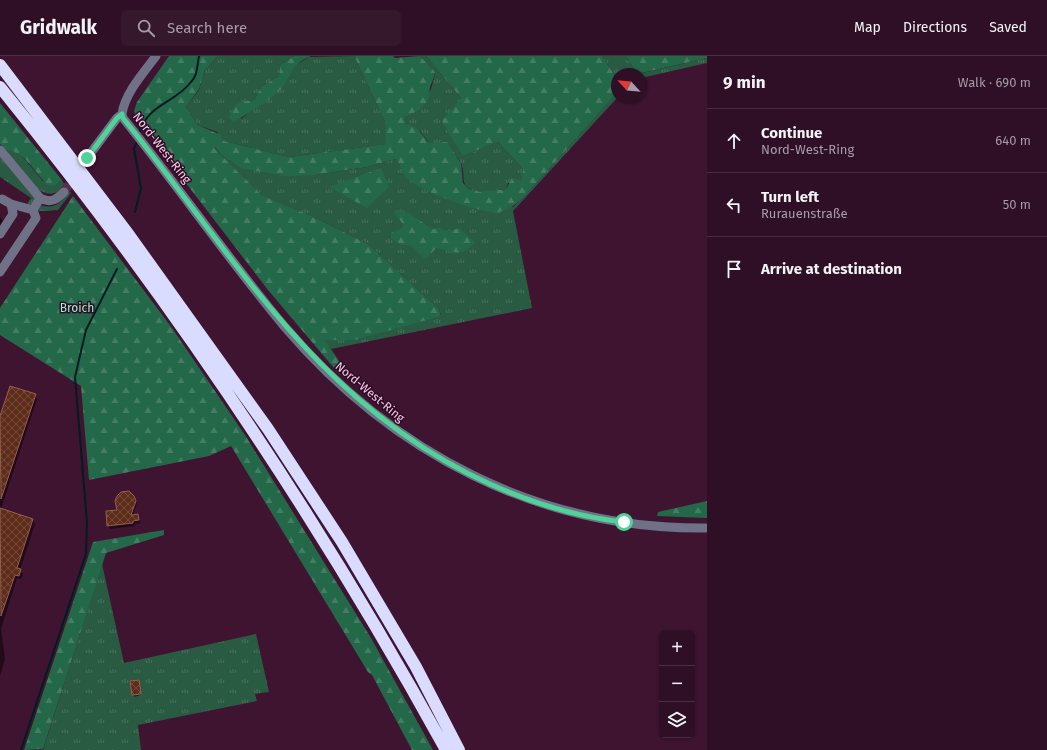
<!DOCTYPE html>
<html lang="en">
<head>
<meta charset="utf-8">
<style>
	body { margin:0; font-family:"Fira Sans",sans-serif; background:#36182d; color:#f1f3f6 }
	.controls { position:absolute; right:12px; bottom:12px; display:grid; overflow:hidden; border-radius:6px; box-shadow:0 1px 3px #0004 }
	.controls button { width:36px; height:36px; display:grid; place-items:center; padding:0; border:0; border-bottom:1px solid #492f42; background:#2e0f25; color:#f1f3f6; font:20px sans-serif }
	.compass { position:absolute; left:611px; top:12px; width:36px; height:36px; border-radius:50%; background:#2e0f25; box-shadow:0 1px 3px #0004; rotate:296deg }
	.stop { position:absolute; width:12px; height:12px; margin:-9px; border:3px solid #4fd399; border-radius:50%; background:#fff }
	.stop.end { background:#4fd399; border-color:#fff; box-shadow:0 1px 4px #0008 }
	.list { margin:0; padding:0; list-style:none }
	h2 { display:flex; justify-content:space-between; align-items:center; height:52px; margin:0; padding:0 16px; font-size:17px }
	h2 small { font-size:13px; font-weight:400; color:#a79ca7 }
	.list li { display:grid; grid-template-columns:26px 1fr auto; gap:12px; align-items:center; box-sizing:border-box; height:64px; padding:0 16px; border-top:1px solid #492f42 }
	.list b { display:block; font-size:15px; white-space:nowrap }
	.list p { margin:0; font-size:13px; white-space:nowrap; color:#a79ca7 }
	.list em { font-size:13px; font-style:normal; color:#a79ca7 }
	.icon { flex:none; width:22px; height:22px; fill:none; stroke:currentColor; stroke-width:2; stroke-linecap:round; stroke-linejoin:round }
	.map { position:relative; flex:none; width:707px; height:694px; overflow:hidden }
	header { display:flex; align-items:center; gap:24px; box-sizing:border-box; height:56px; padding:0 20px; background:#2e0f25; border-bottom:1px solid #492f42 }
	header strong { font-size:19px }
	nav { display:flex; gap:22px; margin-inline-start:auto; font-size:14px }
	.search { width:280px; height:36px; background:#36182d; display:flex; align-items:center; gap:10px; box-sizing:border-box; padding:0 14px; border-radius:6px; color:#a79ca7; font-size:15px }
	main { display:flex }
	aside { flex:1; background:#2e0f25 }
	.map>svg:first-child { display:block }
	.grass { fill:url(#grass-tufts) }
	.forest { fill:url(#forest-firs) }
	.shadow { fill:#0007 }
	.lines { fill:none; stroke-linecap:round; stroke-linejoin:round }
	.stream { stroke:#031b23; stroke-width:2 }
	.building { fill:url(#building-cross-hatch); stroke:#955f4b }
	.minor-tunnel { stroke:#58304c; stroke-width:9; stroke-dasharray:9 4.5; stroke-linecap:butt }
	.minor { stroke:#6f7187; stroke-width:9 }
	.highway { stroke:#d9dcfe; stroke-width:12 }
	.route { stroke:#4fd399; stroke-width:5 }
	.labels { text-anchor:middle; stroke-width:3; stroke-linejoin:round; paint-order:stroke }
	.street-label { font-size:12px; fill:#eed1e2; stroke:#330927 }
	.park-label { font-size:12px; fill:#93f3c3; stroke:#330927 }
</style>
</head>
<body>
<header>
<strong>Gridwalk</strong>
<div class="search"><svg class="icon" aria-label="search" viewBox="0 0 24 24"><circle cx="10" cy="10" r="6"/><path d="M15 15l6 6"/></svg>Search here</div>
<nav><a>Map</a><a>Directions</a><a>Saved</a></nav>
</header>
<main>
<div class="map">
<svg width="707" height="694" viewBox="0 0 707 694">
	<defs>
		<pattern id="grass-tufts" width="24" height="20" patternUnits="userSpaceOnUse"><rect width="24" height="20" fill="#295a42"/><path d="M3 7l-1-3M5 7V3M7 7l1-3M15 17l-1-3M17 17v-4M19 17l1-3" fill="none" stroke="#48715d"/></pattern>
		<pattern id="forest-firs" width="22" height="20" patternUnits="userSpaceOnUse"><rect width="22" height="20" fill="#24684a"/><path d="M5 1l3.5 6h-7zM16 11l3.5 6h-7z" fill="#447d64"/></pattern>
		<pattern id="building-cross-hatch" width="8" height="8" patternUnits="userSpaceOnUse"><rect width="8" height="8" fill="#5e2d1a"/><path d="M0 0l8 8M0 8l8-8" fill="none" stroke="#754a3b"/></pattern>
	</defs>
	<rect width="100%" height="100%" fill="#3e1431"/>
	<path class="grass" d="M 218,0 L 294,0 L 280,9 L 279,20 L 261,31 L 254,44 L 245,45 L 241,63 L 280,33 L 296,9 L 309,1 L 354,0 L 385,66 L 387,88 L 289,101 L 220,84 L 217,76 L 198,69 L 186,51 L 199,34 L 205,14 Z
		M 420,0 L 426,0 L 461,42 L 463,100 L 498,86 L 523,113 L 521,125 L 508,127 L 506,133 C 497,133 487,138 478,136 C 457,130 467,122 461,107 C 456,95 441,88 429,87 L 420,75 L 406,69 L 405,61 C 424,55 432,34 435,17 Z
		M 602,0 L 626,0 L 637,18 L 617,18 L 617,23 Z
		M 707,2 L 707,7 L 641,22 L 641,18 L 638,18 Z
		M 617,37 L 617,42 L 513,155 L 532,252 L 331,293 L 324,283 L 356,284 L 441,259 L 439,253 L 368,188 L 314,161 L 260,139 L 214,92 L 215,89 L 315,119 L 367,111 L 396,103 L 409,124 L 513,151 L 523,142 Z
		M 12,93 L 21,99 L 43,125 L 56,129 L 62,124 L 64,128 C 46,159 17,108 6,94 Z
		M 0,101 L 40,149 C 56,154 61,146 69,135 L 71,137 L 58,154 C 45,155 37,157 26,150 L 31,142 L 0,121 Z
		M 102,508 L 124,607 L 256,578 L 269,636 L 255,638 L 257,645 L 138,669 L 141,694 L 43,694 Z"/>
	<path class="forest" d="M 169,0 L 218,0 L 205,14 L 199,33 L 186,51 L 198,69 L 221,79 L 220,84 L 289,101 L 386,88 L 385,66 L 354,0 L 393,0 L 395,2 L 420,0 L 435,16 C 434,22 432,26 430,31 C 429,34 430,38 429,41 C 425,51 414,58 405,61 L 406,69 C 419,69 421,79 429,87 L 447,86 L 461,107 L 463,127 L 469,133 L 480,136 L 506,133 L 512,122 L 521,125 L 523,113 L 498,86 L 463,100 L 442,65 L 461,42 L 426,0 L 602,0 L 617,23 L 617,37 L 523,142 C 516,148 509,154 499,156 C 481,158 423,136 409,124 C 404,119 400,109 396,103 L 367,111 L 315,119 L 285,120 L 241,112 L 221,98 L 215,90 L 214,92 L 261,139 L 314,161 L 368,188 L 439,253 L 441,260 L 356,284 L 325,284 L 343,311 L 339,318 L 268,234 L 136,62 L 134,55 L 137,46 Z
		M 294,0 L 311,0 C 289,9 293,20 280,34 C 270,43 246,61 233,65 L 229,62 C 232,47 241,45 254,44 L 261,31 L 279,20 L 280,9 Z
		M 626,0 L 707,0 L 707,2 L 637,18 Z
		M 0,47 L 57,118 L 62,124 L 56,129 L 50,130 C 35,120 25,93 6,94 L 0,88 Z
		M 381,112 L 389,131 L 367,152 L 329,131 Z
		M 73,140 L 172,272 L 245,379 L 371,582 L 433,694 L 412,694 L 372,619 L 368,616 L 231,390 L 209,400 L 89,424 L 81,330 L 0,279 L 0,252 Z
		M 395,154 L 409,157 L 432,173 L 440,172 C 446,177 453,174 459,172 L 475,186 C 462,203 453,195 436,192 L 426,203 C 415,197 416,187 401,189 L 391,182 L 391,177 L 402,172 L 404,169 L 394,157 Z
		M 707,445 L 707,462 L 657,460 L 658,456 Z
		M 164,474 L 164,479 L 106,497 L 43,693 L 24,694 L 93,486 Z"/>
	<path class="shadow" d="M 0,161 L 5,167 L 0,174 Z
		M 11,331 L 35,339 L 37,343 L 1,453 L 33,464 L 35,468 L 20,514 L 23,518 L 21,523 L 17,522 L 1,573 L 5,603 L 0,620 L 0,363 Z
		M 132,438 L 137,447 L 133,459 L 138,459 L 140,467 L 134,468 L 135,470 L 110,473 L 108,470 Z
		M 131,626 L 139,627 L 141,639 L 134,641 Z"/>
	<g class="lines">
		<path class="stream" d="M 139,77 C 149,47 174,48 191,26 C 198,19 197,9 199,0
			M 135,156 L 141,132 L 134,93 L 137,85
			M 21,694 L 86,498 L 87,467 L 75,321 L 86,274 L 117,213"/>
	</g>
	<path class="building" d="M 10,330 L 36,338 L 1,443 L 0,360 Z
		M 129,435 L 134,440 L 136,445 L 131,459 L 138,458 L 139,464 L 133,465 L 133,467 L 107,470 L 106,455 L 117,454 L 115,445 L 117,440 L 121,436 Z
		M 0,452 L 33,463 L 17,512 L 21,513 L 19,520 L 15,519 L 1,560 Z
		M 139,624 L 141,638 L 132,639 L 130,625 Z"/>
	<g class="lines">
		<path class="minor-tunnel" d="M 64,136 L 87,102"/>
		<path class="minor" d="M 122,58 L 123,62 C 178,130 228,203 284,270 C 392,397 539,474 707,472
			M 0,94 L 40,142 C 51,148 57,143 64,136
			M 87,102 L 117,62 L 122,58 C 125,37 144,16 156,0
			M 11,148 L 33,154 L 40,142
			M 0,178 L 13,158 L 11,148 L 2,143
			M 0,216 L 36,162 L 33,154"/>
		<path class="highway" d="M 0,9 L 129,179 L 268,373 L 342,486 L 416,611 L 459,694
			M 0,31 C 168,238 318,461 446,694"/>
	</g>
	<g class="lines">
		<path class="route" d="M 87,102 L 117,62 L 122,58 L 123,62 C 236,202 318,350 490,428 C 532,447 578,461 624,466"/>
	</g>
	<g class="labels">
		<g class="street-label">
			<text transform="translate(162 92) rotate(52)" y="4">Nord-West-Ring</text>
			<text transform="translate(370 336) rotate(40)" y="4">Nord-West-Ring</text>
		</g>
		<g class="park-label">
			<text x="77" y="256">Broich</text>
		</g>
	</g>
</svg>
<div class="controls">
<button>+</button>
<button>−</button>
<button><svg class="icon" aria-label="layers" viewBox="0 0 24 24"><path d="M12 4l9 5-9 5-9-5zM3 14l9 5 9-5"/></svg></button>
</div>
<svg class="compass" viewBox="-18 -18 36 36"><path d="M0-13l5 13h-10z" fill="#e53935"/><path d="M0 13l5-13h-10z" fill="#a79ca7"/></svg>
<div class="stop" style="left:624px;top:466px"></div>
<div class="stop end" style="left:87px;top:102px"></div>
</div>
<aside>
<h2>9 min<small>Walk · 690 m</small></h2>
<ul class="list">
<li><svg class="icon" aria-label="ahead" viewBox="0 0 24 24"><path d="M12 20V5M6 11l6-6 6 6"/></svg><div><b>Continue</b><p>Nord-West-Ring</p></div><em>640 m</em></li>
<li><svg class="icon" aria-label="left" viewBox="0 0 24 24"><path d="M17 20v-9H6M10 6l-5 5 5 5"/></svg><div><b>Turn left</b><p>Rurauenstraße</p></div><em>50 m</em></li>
<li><svg class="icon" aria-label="arrive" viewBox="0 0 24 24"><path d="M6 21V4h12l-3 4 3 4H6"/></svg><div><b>Arrive at destination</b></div></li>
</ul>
</aside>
</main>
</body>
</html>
